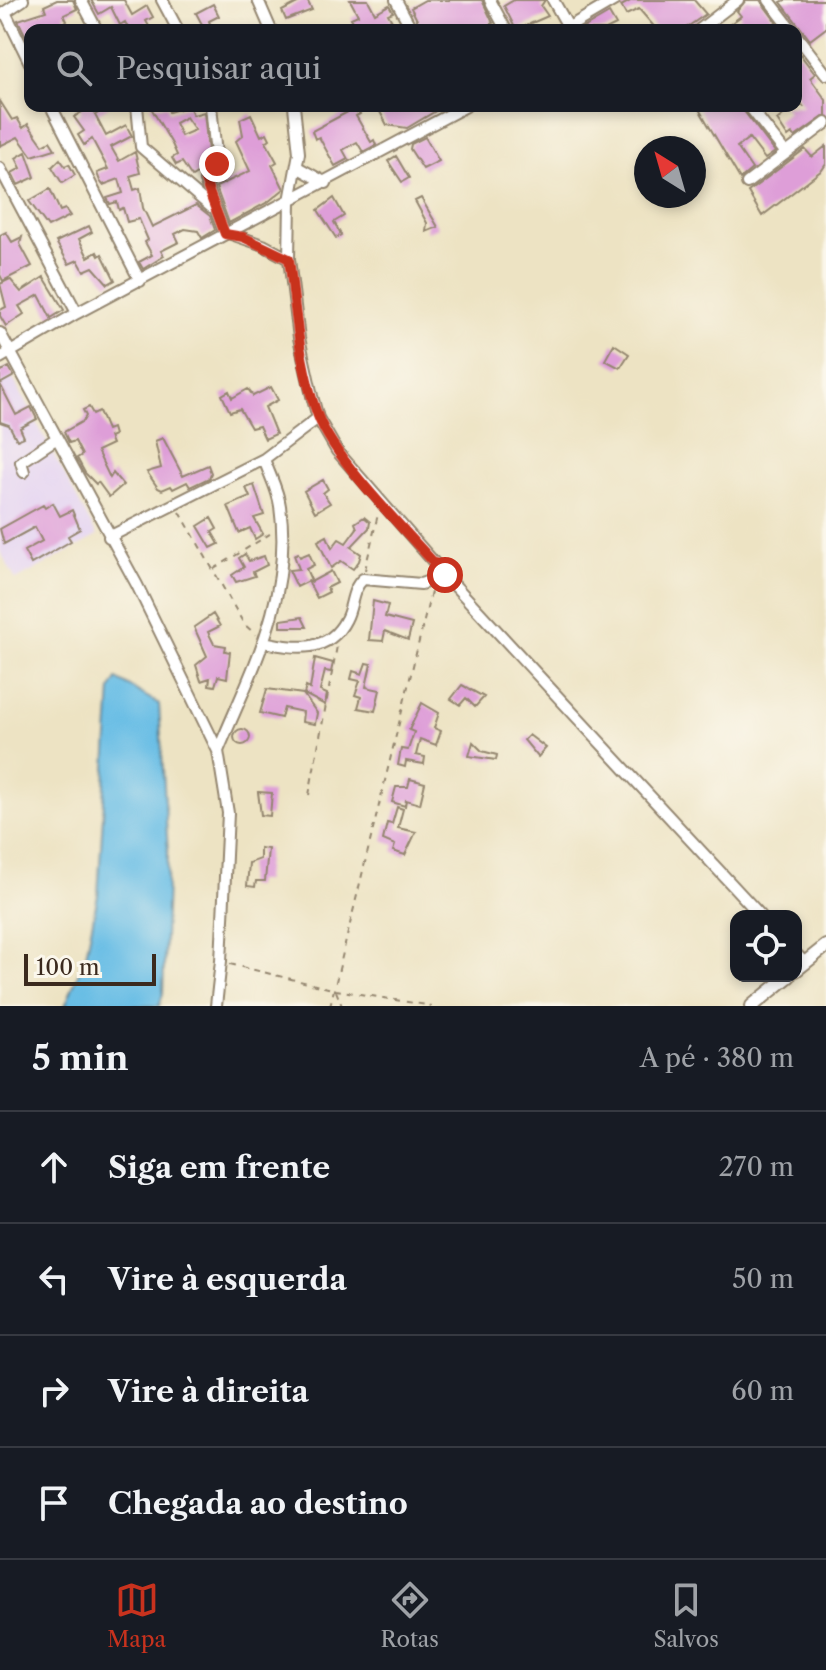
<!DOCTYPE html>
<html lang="pt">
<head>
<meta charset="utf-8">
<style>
	body { margin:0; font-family:"Libre Caslon Text",serif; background:#20242c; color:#f1f3f6 }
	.controls { position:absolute; right:24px; bottom:24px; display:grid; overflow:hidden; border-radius:16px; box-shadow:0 4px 12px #0003 }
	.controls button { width:72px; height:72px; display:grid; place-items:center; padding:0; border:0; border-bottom:2px solid #363941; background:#171b24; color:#f1f3f6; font:40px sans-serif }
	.compass { position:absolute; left:634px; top:136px; width:72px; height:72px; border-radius:50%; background:#171b24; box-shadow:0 4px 12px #0003; rotate:323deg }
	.scale { position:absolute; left:24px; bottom:20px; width:132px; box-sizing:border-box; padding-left:8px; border:4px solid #3b2a1e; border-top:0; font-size:22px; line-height:28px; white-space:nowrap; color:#3b2a1e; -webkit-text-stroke:6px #fbf7ec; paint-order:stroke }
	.stop { position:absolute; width:24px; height:24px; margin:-18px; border:6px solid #c8321e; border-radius:50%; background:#fff }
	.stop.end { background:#c8321e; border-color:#fff; box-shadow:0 2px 8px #0008 }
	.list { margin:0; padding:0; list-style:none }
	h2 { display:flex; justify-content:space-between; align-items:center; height:104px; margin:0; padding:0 32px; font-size:34px }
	h2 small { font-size:26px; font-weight:400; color:#9ea1a6 }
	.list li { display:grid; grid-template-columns:52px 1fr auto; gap:24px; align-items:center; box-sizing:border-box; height:112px; padding:0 32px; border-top:2px solid #363941 }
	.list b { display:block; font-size:30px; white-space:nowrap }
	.list em { font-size:26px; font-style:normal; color:#9ea1a6 }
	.icon { flex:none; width:44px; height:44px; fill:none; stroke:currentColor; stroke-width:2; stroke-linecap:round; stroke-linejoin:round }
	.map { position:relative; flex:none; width:826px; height:1006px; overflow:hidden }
	.search { position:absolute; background:#171b24; box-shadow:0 4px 12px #0003; left:24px; right:24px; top:24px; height:88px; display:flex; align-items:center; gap:20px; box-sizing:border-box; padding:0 28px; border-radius:16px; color:#9ea1a6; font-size:30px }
	.sheet { height:552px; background:#171b24 }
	nav { display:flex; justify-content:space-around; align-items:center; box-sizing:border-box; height:112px; border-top:2px solid #363941; background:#171b24; font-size:22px; color:#9ea1a6 }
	nav a { display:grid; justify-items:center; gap:4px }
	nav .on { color:#c8321e }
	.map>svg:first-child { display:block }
	.built { fill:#e4d3f2 }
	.water { fill:#68bde5; stroke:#527482; stroke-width:2 }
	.building { fill:#de9ed8; fill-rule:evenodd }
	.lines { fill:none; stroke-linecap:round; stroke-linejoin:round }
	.minor-casing { stroke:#948670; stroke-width:14 }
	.major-casing { stroke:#948670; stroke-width:16 }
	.path { stroke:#948670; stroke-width:2; stroke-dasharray:6 6; stroke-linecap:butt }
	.minor { stroke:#fff; stroke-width:10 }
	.major { stroke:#fff; stroke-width:12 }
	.route { stroke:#c8321e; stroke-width:10 }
</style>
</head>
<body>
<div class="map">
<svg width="826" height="1006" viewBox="0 0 826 1006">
	<rect width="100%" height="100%" fill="#fbf7ec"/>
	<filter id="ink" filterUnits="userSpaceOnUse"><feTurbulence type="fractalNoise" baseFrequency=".0125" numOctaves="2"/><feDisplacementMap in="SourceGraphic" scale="16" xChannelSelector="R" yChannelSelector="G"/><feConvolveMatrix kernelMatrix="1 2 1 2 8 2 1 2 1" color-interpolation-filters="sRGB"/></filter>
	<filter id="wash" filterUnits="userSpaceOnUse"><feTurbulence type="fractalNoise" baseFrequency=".006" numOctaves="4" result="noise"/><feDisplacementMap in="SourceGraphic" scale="32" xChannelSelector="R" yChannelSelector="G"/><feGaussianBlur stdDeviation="1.8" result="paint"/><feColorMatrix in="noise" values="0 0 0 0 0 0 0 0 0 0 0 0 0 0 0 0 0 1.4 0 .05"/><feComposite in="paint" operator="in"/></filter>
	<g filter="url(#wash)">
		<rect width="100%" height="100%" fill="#ede3c3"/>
		<path class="built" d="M 7,367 L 97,536 L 16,580 L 0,551 L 0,371 Z"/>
		<path class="water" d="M 117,679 L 159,704 L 168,853 L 163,994 L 159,1006 L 65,1006 L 86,955 L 98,895 L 111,689 Z"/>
		<g id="blocks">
			<path class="building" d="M 57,0 L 73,0 L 77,9 L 64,15 L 67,21 L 55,28 L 30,30 L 30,45 L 18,20 L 46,11 L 44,6 Z
				M 91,0 L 124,0 L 132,15 L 147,6 L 153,17 L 146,21 L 151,30 L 129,30 L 125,22 L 120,25 L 111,7 L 99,14 Z
				M 303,0 L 307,0 L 312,10 L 286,20 L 282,11 Z
				M 350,0 L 368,0 L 375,13 L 389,5 L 393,12 L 388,14 L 397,30 L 358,30 L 351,18 L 358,15 Z
				M 425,0 L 482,0 L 493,23 L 478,30 L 422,30 L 411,8 Z
				M 514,0 L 545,0 L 541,6 L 548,16 L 516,30 L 504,6 Z
				M 632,0 L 694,0 L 706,14 L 683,30 L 657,30 L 639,9 L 626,15 L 621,6 Z
				M 746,0 L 760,0 L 782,30 L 722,30 L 741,16 L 737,11 Z
				M 785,0 L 826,0 L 826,28 L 810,40 L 781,2 Z
				M 213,4 L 219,16 L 209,21 L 212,30 L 205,30 L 196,13 Z
				M 609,13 L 616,25 L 606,30 L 580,30 Z
				M 799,53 L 815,74 L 810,78 L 826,100 L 826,115 L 795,137 L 792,134 L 788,137 L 777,120 L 788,111 L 784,106 L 803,106 L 796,96 L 796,55 Z
				M 0,101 L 12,120 L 17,118 L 23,128 L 28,124 L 43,145 L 50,141 L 55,149 L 32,156 L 18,137 L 0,146 Z
				M 79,106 L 110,106 L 95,115 L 106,136 L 126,125 L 132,136 L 111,147 L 119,161 L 135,152 L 140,173 L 130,176 L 134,190 L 140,188 L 143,208 L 152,227 L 196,205 L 210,216 L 215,230 L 202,238 L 198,231 L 185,229 L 175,234 L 179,242 L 161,251 L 164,256 L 143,269 L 139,262 L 152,255 L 145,242 L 148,240 L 139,219 L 127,222 L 123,208 L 119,210 L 117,202 L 110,204 L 107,198 L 123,193 L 119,179 L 103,185 L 100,181 L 97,173 L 108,169 L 92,139 L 84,145 L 78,135 L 84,131 L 74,117 L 82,112 Z
				M 150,106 L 167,106 L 169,112 L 189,106 L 193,115 L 204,112 L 209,162 L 203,170 L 192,177 L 182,162 L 176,165 L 172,158 L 177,155 L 172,144 ZM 186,117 L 195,130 L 181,136 L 175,123 Z
				M 383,106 L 444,106 L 407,128 L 387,125 L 378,108 Z
				M 703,106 L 740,106 L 775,152 L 765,159 L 749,138 L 737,147 L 752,169 L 740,179 L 699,109 Z
				M 357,107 L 360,114 L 356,116 L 371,142 L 374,140 L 376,145 L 363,152 L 357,142 L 343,150 L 348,159 L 335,166 L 319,137 L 315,139 L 312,131 Z
				M 251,114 L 261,136 L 267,133 L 270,139 L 266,142 L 277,162 L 272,165 L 284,189 L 268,202 L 229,223 L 216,187 L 250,171 L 236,141 L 243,135 L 240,119 Z
				M 425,137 L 439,161 L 423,169 L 410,149 L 411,144 Z
				M 826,146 L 826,164 L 822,170 L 762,216 L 748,192 L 805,149 L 812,157 Z
				M 26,152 L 35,177 L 18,185 L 12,173 L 21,168 L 16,158 Z
				M 396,156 L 409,178 L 402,182 L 388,161 Z
				M 60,159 L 65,166 L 69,164 L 75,175 L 62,183 L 52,167 Z
				M 50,189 L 60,211 L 65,209 L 70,216 L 48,227 L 29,201 Z
				M 334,198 L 344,216 L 334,222 L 341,235 L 336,238 L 318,210 Z
				M 421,198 L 438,227 L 426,232 L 427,223 L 415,201 Z
				M 89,226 L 92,232 L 79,239 L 88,257 L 97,252 L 99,256 L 102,254 L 115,280 L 108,284 L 93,267 L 84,271 L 78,260 L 69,264 L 56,242 Z
				M 6,232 L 12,242 L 22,237 L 20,244 L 32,266 L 3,281 L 0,275 L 0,235 Z
				M 44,277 L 64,310 L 51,318 L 39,295 L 19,306 L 24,314 L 6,326 L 0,316 L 0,310 L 6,307 L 0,284 L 10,279 L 21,292 Z
				M 614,344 L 629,354 L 620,368 L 605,360 Z
				M 9,367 L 14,376 L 0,384 L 16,415 L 31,407 L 37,419 L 20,428 L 24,437 L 17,440 L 9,425 L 0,422 L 0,372 Z
				M 271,387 L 278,400 L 265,407 L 276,434 L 265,439 L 259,426 L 251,428 L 240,409 L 230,412 L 222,395 L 229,391 L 232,398 L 248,389 L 253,396 Z
				M 89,407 L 93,414 L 99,411 L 107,430 L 112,428 L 114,435 L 109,437 L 112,444 L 97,451 L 110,478 L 113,473 L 123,485 L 109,497 L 98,482 L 96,484 L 85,473 L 77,458 L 82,455 L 75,441 L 69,443 L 64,432 L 83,421 L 86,416 L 83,410 Z
				M 163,438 L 183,476 L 208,465 L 211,473 L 209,478 L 190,487 L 187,482 L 173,489 L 171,486 L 162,490 L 158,488 L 147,472 L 161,468 L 155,441 Z
				M 323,480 L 328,489 L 323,493 L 330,503 L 315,512 L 304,491 Z
				M 254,485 L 264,515 L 254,518 L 263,534 L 255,539 L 250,528 L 239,533 L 228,506 L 250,497 L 246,488 Z
				M 53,503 L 60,516 L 72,510 L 80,529 L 68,536 L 71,541 L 31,564 L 24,551 L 42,541 L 35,527 L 4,544 L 0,529 L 43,505 L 45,508 Z
				M 364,517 L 370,522 L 369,528 L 351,547 L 361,554 L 359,561 L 353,569 L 341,561 L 331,568 L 318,541 L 327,536 L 332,548 L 339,539 L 346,543 L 357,528 L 355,523 Z
				M 211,518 L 217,529 L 212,532 L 219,544 L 211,548 L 198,526 Z
				M 298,553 L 300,557 L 309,553 L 314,565 L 306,569 L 311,580 L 297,587 L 289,570 L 299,569 L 294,555 Z
				M 245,554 L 249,561 L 264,556 L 267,565 L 253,572 L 255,576 L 236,582 L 232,575 L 244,567 L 239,558 Z
				M 331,571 L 337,583 L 327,588 L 329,592 L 317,598 L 309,583 Z
				M 373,601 L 388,605 L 385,617 L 412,624 L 408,640 L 385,631 L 383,641 L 369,640 Z
				M 213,614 L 220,626 L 208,632 L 214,644 L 226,646 L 225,651 L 230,652 L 227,678 L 218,676 L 215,686 L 209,685 L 210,678 L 201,681 L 196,665 L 207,656 L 194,627 Z
				M 302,617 L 307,627 L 281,627 L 281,620 Z
				M 315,658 L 333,663 L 331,672 L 325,671 L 320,691 L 327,694 L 325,705 L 304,694 L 306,687 L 310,689 Z
				M 366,663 L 371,664 L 366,687 L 380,690 L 375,711 L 358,708 L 361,697 L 355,695 L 360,681 L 351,679 L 353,671 L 362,674 Z
				M 462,685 L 484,697 L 475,707 L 466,698 L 460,705 L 451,699 Z
				M 267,689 L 303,694 L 317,713 L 315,724 L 302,722 L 303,712 L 284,708 L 281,718 L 260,713 Z
				M 422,703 L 439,713 L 434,728 L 441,731 L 436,745 L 420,739 L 416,755 L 425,757 L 424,764 L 406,761 L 405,767 L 398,765 L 401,749 L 408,750 L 414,732 L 409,730 Z
				M234 737a8 8 0 1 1 16 0a8 8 0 1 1-16 0Z
				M 529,735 L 546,748 L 538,757 L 524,740 Z
				M 473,742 L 482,751 L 497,755 L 496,760 L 469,756 Z
				M 410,779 L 425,783 L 420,804 L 406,800 L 405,806 L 392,802 L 396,787 L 408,787 Z
				M 258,792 L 272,793 L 270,816 L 261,815 Z
				M 397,807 L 403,809 L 398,828 L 416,832 L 405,855 L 393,851 L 395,845 L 383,840 L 387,823 L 392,824 Z
				M 260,848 L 268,849 L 265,881 L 256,881 L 255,887 L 247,886 L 249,863 L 260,859 Z"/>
		</g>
	</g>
	<g filter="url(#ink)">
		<use href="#blocks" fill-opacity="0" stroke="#948670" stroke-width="2"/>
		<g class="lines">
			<defs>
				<path id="minor" d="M 81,0 L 97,30
					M 162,0 L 178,30
					M 258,0 L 271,30
					M 396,0 L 412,30
					M 490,0 L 506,30
					M 553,0 L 570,30
					M 769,0 L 792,30
					M 5,12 L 30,63
					M 2,14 L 23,0
					M 569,27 L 615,0
					M 699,30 L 738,0
					M 796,35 L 826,74
					M 51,106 L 140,281
					M 137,106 L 141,147 L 211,207
					M 211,106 L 217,164 L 205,181 L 225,234
					M 294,106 L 299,153 L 290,201 L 289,259 L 299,338 L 312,396 L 318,418 L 337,451 L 445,575 L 761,916
					M 749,106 L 785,152
					M 297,167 L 326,183
					M 0,168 L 77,313
					M 747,183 L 826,123
					M 228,233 L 263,245 L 289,259
					M 0,333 L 137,585 L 218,751 L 228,813 L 221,961 L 216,1006
					M 0,358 L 77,313 L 466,106
					M 24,472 L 21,462 L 57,438
					M 109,537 L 264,459 L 318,418
					M 263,642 C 295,648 328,655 346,619 C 353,606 351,590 363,579 L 421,584 L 445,575
					M 218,751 C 252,669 293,597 280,506 C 278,490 269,474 264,459
					M 796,954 L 805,963"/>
				<path id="major" d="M 796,970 L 826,946
					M 752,1006 L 789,976"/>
			</defs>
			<use href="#minor" class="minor-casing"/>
			<use href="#major" class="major-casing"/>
			<path class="path" d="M 180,512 L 244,624 L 256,635
				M 214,569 L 273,532
				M 365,570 L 378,514
				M 309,795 L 337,646
				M 230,964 L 336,990 L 432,1006
				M 336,991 L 342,1006
				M 330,1006 L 431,592"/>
			<use href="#minor" class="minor"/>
			<use href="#major" class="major"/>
		</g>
	</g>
	<g class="lines" filter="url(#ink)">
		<path class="route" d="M 217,164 L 205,181 L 225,234 L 243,237 L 289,259 C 296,311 299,367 318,416 C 336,463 410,535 445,575"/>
	</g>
</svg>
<div class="controls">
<button><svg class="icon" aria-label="locate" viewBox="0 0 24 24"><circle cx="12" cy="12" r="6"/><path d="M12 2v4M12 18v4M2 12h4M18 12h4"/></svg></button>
</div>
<svg class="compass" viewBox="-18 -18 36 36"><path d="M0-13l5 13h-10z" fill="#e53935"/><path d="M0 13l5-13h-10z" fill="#9ea1a6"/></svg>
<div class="scale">100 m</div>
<div class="stop" style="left:445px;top:575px"></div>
<div class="stop end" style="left:217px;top:164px"></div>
<div class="search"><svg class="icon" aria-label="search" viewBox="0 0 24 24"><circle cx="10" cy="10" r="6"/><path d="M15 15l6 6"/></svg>Pesquisar aqui</div>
</div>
<section class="sheet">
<h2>5 min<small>A pé · 380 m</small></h2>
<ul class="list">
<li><svg class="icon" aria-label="ahead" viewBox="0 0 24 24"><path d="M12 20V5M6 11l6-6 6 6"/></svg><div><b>Siga em frente</b></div><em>270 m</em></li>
<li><svg class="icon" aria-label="left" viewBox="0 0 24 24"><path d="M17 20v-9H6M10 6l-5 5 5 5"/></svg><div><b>Vire à esquerda</b></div><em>50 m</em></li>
<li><svg class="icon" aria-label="right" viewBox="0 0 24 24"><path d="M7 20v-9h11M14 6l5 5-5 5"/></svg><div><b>Vire à direita</b></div><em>60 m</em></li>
<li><svg class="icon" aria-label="arrive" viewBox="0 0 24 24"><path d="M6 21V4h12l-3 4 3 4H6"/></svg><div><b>Chegada ao destino</b></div></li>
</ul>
</section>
<nav>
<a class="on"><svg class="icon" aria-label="map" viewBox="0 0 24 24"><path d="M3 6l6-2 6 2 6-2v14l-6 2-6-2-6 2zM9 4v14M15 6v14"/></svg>Mapa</a>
<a><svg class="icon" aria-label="directions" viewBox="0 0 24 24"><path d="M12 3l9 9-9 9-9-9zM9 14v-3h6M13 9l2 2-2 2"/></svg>Rotas</a>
<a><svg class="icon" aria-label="saved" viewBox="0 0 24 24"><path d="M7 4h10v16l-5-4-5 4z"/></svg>Salvos</a>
</nav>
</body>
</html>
